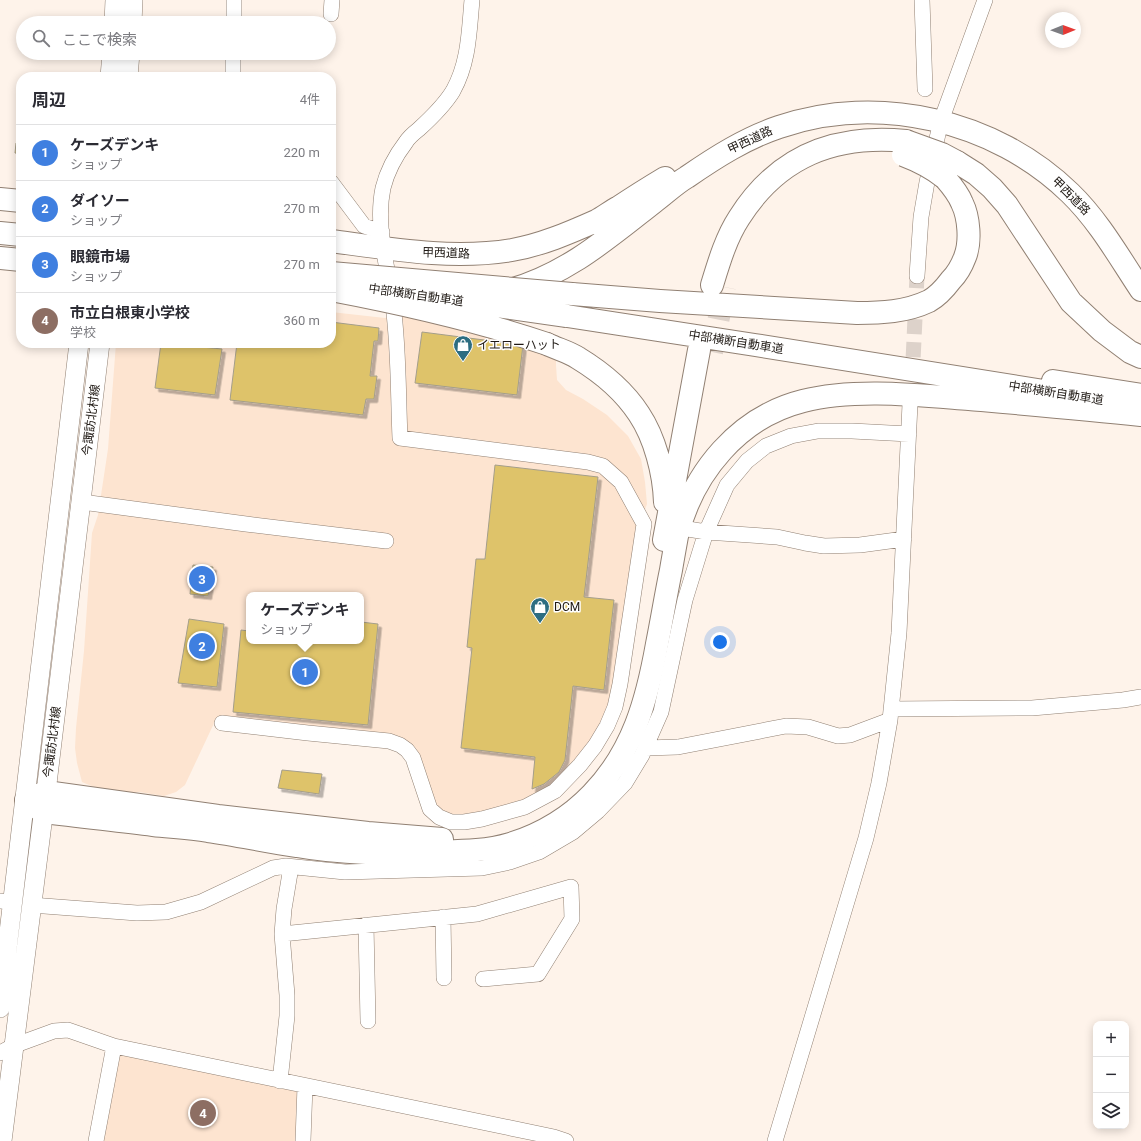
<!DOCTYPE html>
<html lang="ja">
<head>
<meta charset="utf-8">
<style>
	body { margin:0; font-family:Roboto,"Noto Sans JP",sans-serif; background:#f7f7f7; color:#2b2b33 }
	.controls { position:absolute; right:12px; bottom:12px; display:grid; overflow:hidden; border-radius:8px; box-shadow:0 2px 10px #0003 }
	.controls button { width:36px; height:36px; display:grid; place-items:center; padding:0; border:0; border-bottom:1px solid #e1e1e2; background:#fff; color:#2b2b33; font:20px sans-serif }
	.compass { position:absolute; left:1045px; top:12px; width:36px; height:36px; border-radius:50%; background:#fff; box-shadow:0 2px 10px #0003; rotate:89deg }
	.you { position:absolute; left:720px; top:642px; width:14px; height:14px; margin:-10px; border:3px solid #fff; border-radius:50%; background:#1a73e8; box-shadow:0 0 0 6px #1a73e833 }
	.badge { display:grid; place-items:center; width:26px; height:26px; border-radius:50%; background:#2d6d81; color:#fff; font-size:13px; font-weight:700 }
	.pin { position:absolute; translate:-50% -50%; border:2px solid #fff; box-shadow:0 1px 4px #0006 }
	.popup { position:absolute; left:246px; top:592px; width:118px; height:52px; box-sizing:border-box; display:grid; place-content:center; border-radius:8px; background:#fff; filter:drop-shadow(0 1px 3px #0005); font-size:13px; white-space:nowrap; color:#7c7c81 }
	.popup b { font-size:15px; color:#2b2b33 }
	.popup::after { content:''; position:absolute; left:50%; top:100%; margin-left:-8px; border:8px solid transparent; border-top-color:#fff }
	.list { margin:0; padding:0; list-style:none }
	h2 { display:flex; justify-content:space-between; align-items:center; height:52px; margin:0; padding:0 16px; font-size:17px }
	h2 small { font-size:13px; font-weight:400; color:#7c7c81 }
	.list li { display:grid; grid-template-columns:26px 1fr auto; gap:12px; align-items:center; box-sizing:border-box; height:56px; padding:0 16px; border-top:1px solid #e1e1e2 }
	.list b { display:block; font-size:15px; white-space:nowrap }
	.list p { margin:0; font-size:13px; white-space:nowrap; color:#7c7c81 }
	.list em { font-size:13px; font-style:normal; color:#7c7c81 }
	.icon { flex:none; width:22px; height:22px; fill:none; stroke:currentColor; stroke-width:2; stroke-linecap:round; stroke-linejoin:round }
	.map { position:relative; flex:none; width:1141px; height:1141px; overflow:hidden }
	.search { position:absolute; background:#fff; box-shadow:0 2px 10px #0003; left:16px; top:16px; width:320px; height:44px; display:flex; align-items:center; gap:10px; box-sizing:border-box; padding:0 14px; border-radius:22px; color:#7c7c81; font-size:15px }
	.panel { position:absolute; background:#fff; box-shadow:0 2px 10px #0003; left:16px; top:72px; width:320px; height:276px; border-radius:16px }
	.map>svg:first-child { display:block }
	.built { fill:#fde4d0; fill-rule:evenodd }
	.building { fill:#dec36a; stroke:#a49e8b; filter:url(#shadow) }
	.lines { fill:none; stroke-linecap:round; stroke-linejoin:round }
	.minor-tunnel { stroke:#ddd2ca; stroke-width:15; stroke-dasharray:15 8; stroke-linecap:butt }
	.highway-tunnel { stroke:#ddd2ca; stroke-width:22; stroke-dasharray:22 11; stroke-linecap:butt }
	.minor-casing { stroke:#918073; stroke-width:16 }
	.major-casing { stroke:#918073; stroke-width:20 }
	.highway-casing { stroke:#918073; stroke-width:24 }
	.minor { stroke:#fff; stroke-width:15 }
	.major { stroke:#fff; stroke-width:19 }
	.highway { stroke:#fff; stroke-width:22 }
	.highway-bridge-casing { stroke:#918073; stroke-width:24; stroke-linecap:butt }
	.highway-bridge { stroke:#fff; stroke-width:22 }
	.labels { text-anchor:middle; stroke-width:3; stroke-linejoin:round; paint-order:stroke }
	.street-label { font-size:12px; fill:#1f1914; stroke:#fff }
	.poi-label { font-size:12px; fill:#1f1914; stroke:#fff; text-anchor:start }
</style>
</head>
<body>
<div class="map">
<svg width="1141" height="1141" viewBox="0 0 1141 1141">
	<defs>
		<filter id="shadow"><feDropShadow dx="3.5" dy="3.5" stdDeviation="0" flood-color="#0004"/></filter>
	</defs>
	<rect width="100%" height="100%" fill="#fef3ea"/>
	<path class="built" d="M 331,312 L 385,318 L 408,312 L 556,354 L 556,365 L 557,380 L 566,390 L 583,399 L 607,415 L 628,436 L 641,459 L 645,482 L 647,504 L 636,533 L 614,685 L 609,701 L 601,724 L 589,746 L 557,781 L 542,792 L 472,818 L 441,813 L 431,800 L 416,751 L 221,717 L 216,719 L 185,785 L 176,792 L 164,796 L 139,792 L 111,794 L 82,782 L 77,763 L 75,748 L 76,728 L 84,651 L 92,533 L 98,515 L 108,449 L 116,343 L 331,343 ZM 249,595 L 361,595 L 361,641 L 249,641 Z
		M 114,1046 L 305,1086 L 303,1141 L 98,1141 Z"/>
	<path class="building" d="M 16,143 L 21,143 L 21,154 L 15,153 Z
		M 331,322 L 379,328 L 378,341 L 374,341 L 370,376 L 377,376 L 374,399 L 366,399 L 363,415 L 230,400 L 237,343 L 331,343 Z
		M 422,332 L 523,345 L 517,395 L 415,383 Z
		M 161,343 L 222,349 L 215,395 L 155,388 Z
		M 495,465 L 598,477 L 584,597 L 614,600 L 604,690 L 573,686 L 565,760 L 559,772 L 544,784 L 532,789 L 535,757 L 461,748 L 472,648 L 467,647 L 476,559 L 485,559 Z
		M 193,565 L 213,567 L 208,596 L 190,594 Z
		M 189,619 L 224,624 L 217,687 L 178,683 Z
		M 361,622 L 378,624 L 368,725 L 233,712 L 241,630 L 249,631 L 249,641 L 361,641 Z
		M 282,770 L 322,774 L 319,794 L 278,788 Z"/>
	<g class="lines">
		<path class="minor-tunnel" d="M 911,403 L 917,276"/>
		<path class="highway-tunnel" d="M 712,352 L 725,287"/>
		<defs>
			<path id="minor" d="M 922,0 L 925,89
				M 331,14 L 332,0
				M 234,23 L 234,0
				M 233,77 L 233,53
				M 331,182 L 364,226 L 382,232
				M 917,276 L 921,217 L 927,182 L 941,121 L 985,0
				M 82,502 L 246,524 L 386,541
				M 688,529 L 706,532 L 777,537 L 805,543 L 824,546 L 860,545 L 904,539
				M 891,709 L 1032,708 L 1123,700 L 1141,697
				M 222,723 L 308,733 L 389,741 L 400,745 L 407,750 L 413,758 L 430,809 L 439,817 L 451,822 L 464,822 L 482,819 L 525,807 L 555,791 L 580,765 L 595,746 L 607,726 L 615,707 L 620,684 L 644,524 L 621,482 L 603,466 L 588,462 L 400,438 C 398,394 399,349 393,305 C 388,267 375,226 383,188 C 387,172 396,155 406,142 C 409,137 414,133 419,129 C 430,119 445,104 453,91 C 469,62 469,32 472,0
				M 646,748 L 678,747 L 786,726 L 808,727 L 838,736 L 850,735 L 890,720
				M 0,901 L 13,902
				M 31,905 L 137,913 L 166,912 L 201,902 L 273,868 L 286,866 L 345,872 L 482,868 L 510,862 L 539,852 L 573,832 L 598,811 L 625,783 L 642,755 L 661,712 L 685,600 L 706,532 L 727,485 L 747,461 L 766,446 L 791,436 L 818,431 L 852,431 L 909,434
				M 443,917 L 444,978
				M 366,925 L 368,1021
				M 282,934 L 477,914 L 571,887 L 572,919 L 538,974 L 483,979
				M 0,1053 L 13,1046 L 54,1031 L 68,1030 L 114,1046 L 554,1137 L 566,1141
				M 280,1081 L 287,1016 L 287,995 L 282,934 L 284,909 L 291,867
				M 96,1141 L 114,1046
				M 303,1141 L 305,1086
				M 775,1141 L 866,838 L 879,783 L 890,720 L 899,633 L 910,404"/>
			<path id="major" d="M 114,23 L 115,0
				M 132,23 L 133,0
				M 110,77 L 112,53
				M 128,77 L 130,53
				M 0,1008 L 79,343
				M 2,1141 L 46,792 L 100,343"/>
			<path id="highway" d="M 957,162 L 976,174 L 992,188 L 1007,205 L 1071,302 L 1102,331 L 1130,352 L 1141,357
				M 0,199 L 21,201
				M 0,233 L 21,235
				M 331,241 C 391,249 452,260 512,250 C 541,245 569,233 596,221 C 604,217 611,211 619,207 C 634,197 650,187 665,178
				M 0,258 L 21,260
				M 712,285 C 719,262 726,238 739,218 C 778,156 835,134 906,141
				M 510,290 C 567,274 608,238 654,202 C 665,194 675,184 687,177 C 716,157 746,138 779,127 C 878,93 995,120 1070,193 C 1099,221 1119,257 1141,290
				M 572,294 L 660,301 L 857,313 C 881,313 906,312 929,301 C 938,296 945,288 951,280 C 957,274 962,265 965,257 C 971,242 969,217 962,203 C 958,193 952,186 945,178
				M 567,316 L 755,345 L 1069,395
				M 547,344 C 557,349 569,352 578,358 C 601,372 624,391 639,414 C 655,438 664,473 665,502
				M 1053,381 L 1141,395
				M 664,540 L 699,350
				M 26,800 L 43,812 C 80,816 117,821 153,825 C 171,827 190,828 208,831 C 238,835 267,842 297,846 C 319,850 343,852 366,853 C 386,854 407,852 428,852 C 456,851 483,852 510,844 C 542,834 569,818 592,794 C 633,752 647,700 657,644 C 662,619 666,594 671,570 C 673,558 675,547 677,536 C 693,472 739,417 803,401 C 854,388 917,395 969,399 C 1026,404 1084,409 1141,415
				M 26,800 L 46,792 L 218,816 L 368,833 L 442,839"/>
		</defs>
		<use href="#minor" class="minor-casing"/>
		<use href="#major" class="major-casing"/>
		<use href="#highway" class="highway-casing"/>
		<use href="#minor" class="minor"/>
		<use href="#major" class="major"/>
		<use href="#highway" class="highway"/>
		<defs>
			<path id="highway-bridge" d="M 906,141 L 942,154 L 957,162
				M 903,155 C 919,161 931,167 945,178
				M 331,273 L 572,294
				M 331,290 C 405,304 476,320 547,344
				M 412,294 L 567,316"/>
		</defs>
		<use href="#highway-bridge" class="highway-bridge-casing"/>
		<use href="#highway-bridge" class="highway-bridge"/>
	</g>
	<defs>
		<symbol id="shop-pin" viewBox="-11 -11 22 30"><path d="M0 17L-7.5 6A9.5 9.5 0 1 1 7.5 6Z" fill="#2d6d81" stroke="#fff"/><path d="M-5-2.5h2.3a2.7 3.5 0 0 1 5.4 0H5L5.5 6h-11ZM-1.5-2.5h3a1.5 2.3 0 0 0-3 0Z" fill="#fff"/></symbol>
	</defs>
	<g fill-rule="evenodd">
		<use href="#shop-pin" x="452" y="334" width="22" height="30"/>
		<use href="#shop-pin" x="529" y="596" width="22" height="30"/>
	</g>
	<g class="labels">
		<g class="street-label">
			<text transform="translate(750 140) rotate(-25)" y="4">甲西道路</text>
			<text transform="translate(1071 196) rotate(45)" y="4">甲西道路</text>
			<text transform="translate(446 253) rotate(2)" y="4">甲西道路</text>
			<text transform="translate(416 295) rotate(8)" y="4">中部横断自動車道</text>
			<text transform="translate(736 342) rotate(9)" y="4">中部横断自動車道</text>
			<text transform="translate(1056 393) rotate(9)" y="4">中部横断自動車道</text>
			<text transform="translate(91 420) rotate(-83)" y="4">今諏訪北村線</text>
			<text transform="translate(52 742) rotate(-83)" y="4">今諏訪北村線</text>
		</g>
		<g class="poi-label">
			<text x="477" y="349">イエローハット</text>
			<text x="554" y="611">DCM</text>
		</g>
	</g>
</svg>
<div class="controls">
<button>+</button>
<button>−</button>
<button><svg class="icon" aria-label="layers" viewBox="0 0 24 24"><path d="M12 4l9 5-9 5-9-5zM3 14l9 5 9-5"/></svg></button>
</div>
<svg class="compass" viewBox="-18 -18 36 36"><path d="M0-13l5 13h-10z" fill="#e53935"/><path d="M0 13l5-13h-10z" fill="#7c7c81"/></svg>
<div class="you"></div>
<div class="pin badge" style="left:305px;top:672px;background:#3f7fe0">1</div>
<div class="popup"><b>ケーズデンキ</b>ショップ</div>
<div class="pin badge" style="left:202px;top:646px;background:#3f7fe0">2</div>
<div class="pin badge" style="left:202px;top:579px;background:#3f7fe0">3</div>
<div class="pin badge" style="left:203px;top:1113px;background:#8d6e63">4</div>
<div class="search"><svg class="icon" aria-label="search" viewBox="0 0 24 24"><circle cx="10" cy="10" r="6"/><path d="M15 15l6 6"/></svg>ここで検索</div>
<section class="panel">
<h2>周辺<small>4件</small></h2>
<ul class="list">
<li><span class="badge" style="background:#3f7fe0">1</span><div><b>ケーズデンキ</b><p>ショップ</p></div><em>220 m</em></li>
<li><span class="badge" style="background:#3f7fe0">2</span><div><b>ダイソー</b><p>ショップ</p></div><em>270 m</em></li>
<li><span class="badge" style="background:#3f7fe0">3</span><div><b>眼鏡市場</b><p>ショップ</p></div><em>270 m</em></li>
<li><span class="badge" style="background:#8d6e63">4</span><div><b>市立白根東小学校</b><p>学校</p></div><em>360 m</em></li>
</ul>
</section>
</div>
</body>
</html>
